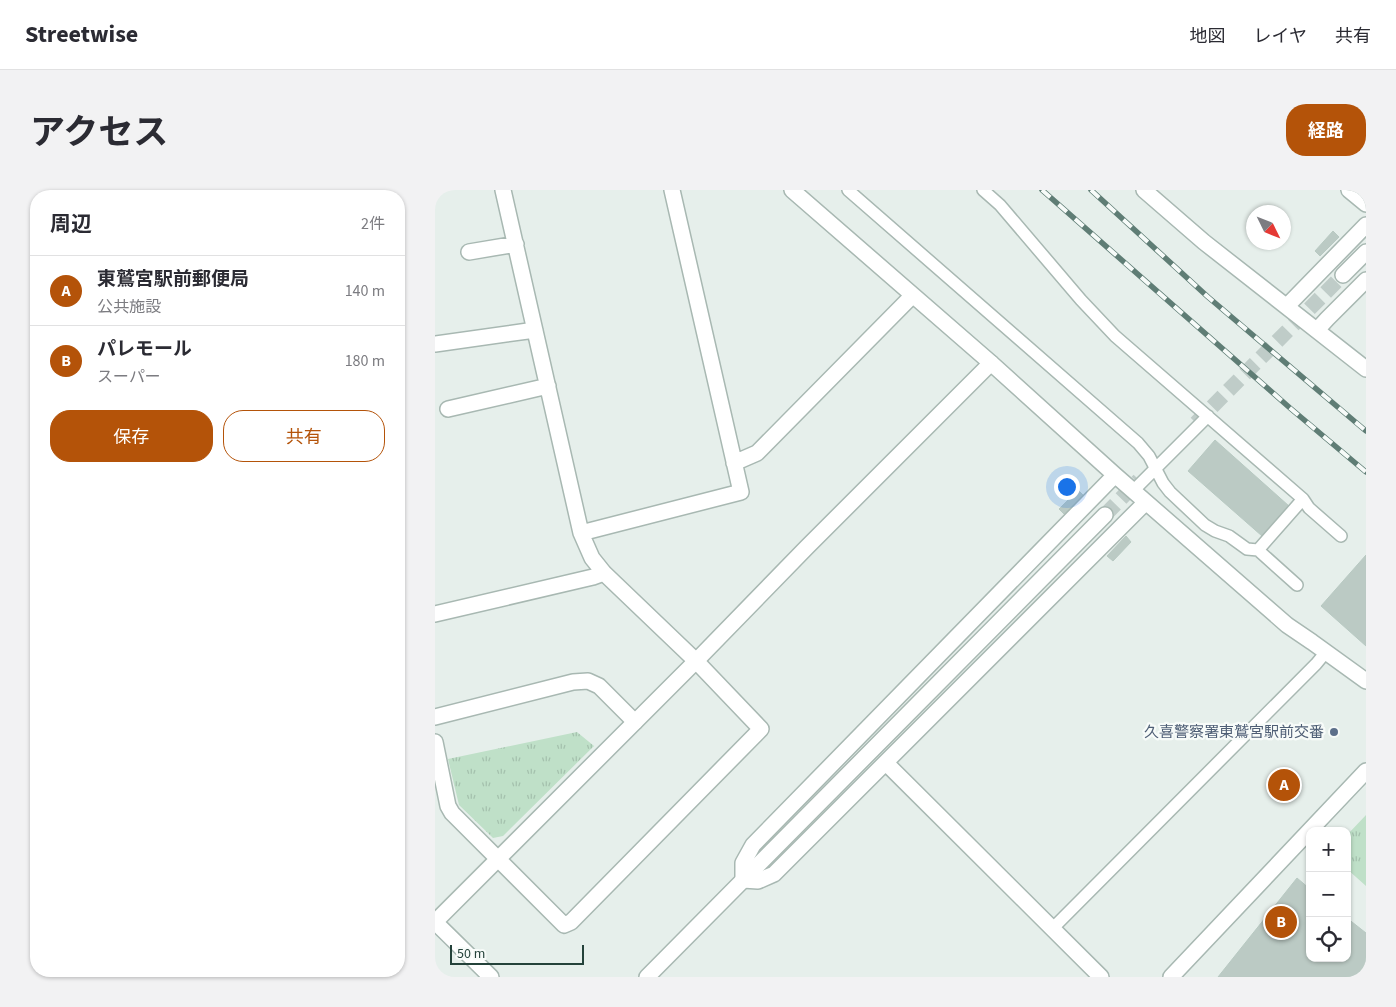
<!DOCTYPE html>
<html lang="ja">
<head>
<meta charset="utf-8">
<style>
	body { margin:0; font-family:"Source Sans 3","Noto Sans JP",sans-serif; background:#f2f2f3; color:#2b2b33 }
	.controls { position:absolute; right:15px; bottom:15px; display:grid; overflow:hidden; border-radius:10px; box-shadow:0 1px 4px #0004 }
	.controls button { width:45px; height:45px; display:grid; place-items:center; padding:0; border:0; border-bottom:1px solid #e1e1e2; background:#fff; color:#2b2b33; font:25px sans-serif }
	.compass { position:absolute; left:811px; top:15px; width:45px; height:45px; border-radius:50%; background:#fff; box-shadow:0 1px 4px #0004; rotate:133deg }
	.scale { position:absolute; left:15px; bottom:12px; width:134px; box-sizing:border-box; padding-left:5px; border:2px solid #24423a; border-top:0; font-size:14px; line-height:18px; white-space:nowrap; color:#24423a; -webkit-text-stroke:4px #f7fbf9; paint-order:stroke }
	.you { position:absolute; left:631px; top:296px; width:18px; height:18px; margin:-12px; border:4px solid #fff; border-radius:50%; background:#1a73e8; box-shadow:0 0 0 8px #1a73e833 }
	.badge { display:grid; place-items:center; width:32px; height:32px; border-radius:50%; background:#b45309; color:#fff; font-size:16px; font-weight:700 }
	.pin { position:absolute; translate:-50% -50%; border:2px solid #fff; box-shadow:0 1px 5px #0006 }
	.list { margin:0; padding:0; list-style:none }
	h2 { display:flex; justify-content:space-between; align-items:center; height:65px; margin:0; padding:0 20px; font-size:21px }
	h2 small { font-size:16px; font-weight:400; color:#7c7c81 }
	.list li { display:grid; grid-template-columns:32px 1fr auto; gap:15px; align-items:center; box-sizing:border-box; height:70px; padding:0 20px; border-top:1px solid #e1e1e2 }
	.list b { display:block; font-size:19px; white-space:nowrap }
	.list p { margin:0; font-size:16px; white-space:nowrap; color:#7c7c81 }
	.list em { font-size:16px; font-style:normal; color:#7c7c81 }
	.actions { display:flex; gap:10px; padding:15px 20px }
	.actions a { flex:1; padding:11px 0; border:1px solid #b45309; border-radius:20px; text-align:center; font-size:18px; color:#b45309 }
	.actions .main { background:#b45309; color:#fff }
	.icon { flex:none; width:28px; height:28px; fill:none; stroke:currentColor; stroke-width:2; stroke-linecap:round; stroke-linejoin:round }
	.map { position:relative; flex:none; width:931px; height:787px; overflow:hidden; border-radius:20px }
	header { display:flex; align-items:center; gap:30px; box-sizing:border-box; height:70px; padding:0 25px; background:#fff; border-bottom:1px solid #e1e1e2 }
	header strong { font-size:24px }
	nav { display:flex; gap:28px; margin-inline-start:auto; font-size:18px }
	.intro { display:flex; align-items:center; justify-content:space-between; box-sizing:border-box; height:120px; padding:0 30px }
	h1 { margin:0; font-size:35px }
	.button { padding:12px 22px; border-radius:20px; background:#b45309; color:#fff; font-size:18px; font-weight:700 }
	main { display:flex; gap:30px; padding:0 30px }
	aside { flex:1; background:#fff; border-radius:20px; box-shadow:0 1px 4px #0004 }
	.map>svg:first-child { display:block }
	.park { fill:url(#park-tufts) }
	.building { fill:#bbcac4; stroke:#b8c9c2 }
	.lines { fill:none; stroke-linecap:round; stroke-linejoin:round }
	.tertiary-tunnel { stroke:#bfccc8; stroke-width:15; stroke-dasharray:15 8; stroke-linecap:butt }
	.service-casing { stroke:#a8b8b2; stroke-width:14 }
	.minor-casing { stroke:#a8b8b2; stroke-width:18 }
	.tertiary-casing { stroke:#a8b8b2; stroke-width:18 }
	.service { stroke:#fff; stroke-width:11 }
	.minor { stroke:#fff; stroke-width:15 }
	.tertiary { stroke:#fff; stroke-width:15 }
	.rail-casing { stroke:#5f7d75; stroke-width:5.5 }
	.rail { stroke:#f7fbf9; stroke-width:4; stroke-dasharray:11; stroke-linecap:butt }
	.service-dot { fill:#5c6f8a; stroke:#f7fbf9; stroke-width:2 }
	.labels { text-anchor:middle; stroke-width:4.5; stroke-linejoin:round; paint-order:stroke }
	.service-label { font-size:15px; fill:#4e5e75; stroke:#f7fbf9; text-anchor:end }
</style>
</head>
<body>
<header>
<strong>Streetwise</strong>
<nav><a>地図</a><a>レイヤ</a><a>共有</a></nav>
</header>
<div class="intro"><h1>アクセス</h1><a class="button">経路</a></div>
<main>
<aside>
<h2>周辺<small>2件</small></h2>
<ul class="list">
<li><span class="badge">A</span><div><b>東鷲宮駅前郵便局</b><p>公共施設</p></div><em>140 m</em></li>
<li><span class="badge">B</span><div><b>パレモール</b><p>スーパー</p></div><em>180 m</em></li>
</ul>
<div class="actions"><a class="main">保存</a><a>共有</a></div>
</aside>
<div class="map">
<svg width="931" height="787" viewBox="0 0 931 787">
	<defs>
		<pattern id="park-tufts" width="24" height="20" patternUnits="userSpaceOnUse" patternTransform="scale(1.25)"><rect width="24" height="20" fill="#bfe0c8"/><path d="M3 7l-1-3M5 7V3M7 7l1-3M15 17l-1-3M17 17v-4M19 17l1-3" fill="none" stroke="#a4c1ad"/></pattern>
	</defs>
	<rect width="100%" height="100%" fill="#e6efeb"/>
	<path class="park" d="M 142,542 L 159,556 L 68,646 L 58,648 L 24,615 L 13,569 Z
		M 931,625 L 931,696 L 912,679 L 912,645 Z"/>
	<path class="building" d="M 898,41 L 904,47 L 885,66 L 880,61 Z
		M 780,250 L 854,316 L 827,346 L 753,281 Z
		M 643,300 L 648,305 L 629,324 L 624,319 Z
		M 691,346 L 696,352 L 678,371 L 672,366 Z
		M 931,365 L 931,456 L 886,416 Z
		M 862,688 L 875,699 L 875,768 L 912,768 L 912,728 L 931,743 L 931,787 L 783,787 Z"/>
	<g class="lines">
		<path class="tertiary-tunnel" d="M 761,233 L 908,85
			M 670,325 L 704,290"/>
		<defs>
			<path id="service" d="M 413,0 L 703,253 L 714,266 L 728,293 L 735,302 L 770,335 L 780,341 L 794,346 L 812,359 L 823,360 L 862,395
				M 548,0 L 565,15 L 646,110 L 680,146 L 868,309 L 874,318 L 906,346
				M 698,301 L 773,226
				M 823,360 L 868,309
				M 618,738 L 881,474 L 891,462"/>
			<path id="minor" d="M 357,0 L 556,173 L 680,285 L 852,435 L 877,452 L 931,491
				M 914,0 L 931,14
				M 34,62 L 81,54
				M 852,116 L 931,35
				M 882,140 L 892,129 L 931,90
				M 0,154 L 100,140
				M 13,219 L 113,196
				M 299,273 L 322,263 L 477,106
				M 680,285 L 318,655 L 308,673 L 308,690 L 323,691 L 339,684 L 711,312
				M 146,343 L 306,302 L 237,0
				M 0,424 L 158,387 L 169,383
				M 0,527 L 138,492 L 153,491 L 164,496 L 200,532
				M 0,552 L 13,616 L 17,623 L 129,735 L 136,732 L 326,539 L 261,471 L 169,383 L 157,368 L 146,343 L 68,0
				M 451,573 L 666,787"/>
			<path id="tertiary" d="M 709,0 L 769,52 L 931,179
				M 908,85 L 931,62
				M 0,732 L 261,471 L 372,357 L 556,173
				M 0,732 L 56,787
				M 212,787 L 670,325
				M 736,787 L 931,581"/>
		</defs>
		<use href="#service" class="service-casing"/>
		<use href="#minor" class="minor-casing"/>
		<use href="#tertiary" class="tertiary-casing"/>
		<use href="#service" class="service"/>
		<use href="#minor" class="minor"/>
		<use href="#tertiary" class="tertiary"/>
		<defs>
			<path id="rail" d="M 607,0 L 855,218 L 931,282
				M 656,0 L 773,107 L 931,241"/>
		</defs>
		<use href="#rail" class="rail-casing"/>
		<use href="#rail" class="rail"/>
	</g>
	<circle class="service-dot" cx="899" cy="542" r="5"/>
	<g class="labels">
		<g class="service-label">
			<text x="889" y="547">久喜警察署東鷲宮駅前交番</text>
		</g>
	</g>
</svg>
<div class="controls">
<button>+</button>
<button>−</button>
<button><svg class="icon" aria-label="locate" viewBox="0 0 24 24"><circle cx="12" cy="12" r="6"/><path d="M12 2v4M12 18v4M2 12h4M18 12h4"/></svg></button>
</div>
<svg class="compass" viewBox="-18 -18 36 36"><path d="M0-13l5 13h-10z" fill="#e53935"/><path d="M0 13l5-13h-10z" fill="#7c7c81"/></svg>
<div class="scale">50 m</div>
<div class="you"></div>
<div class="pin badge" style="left:849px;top:595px">A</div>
<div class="pin badge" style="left:846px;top:732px">B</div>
</div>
</main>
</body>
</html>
